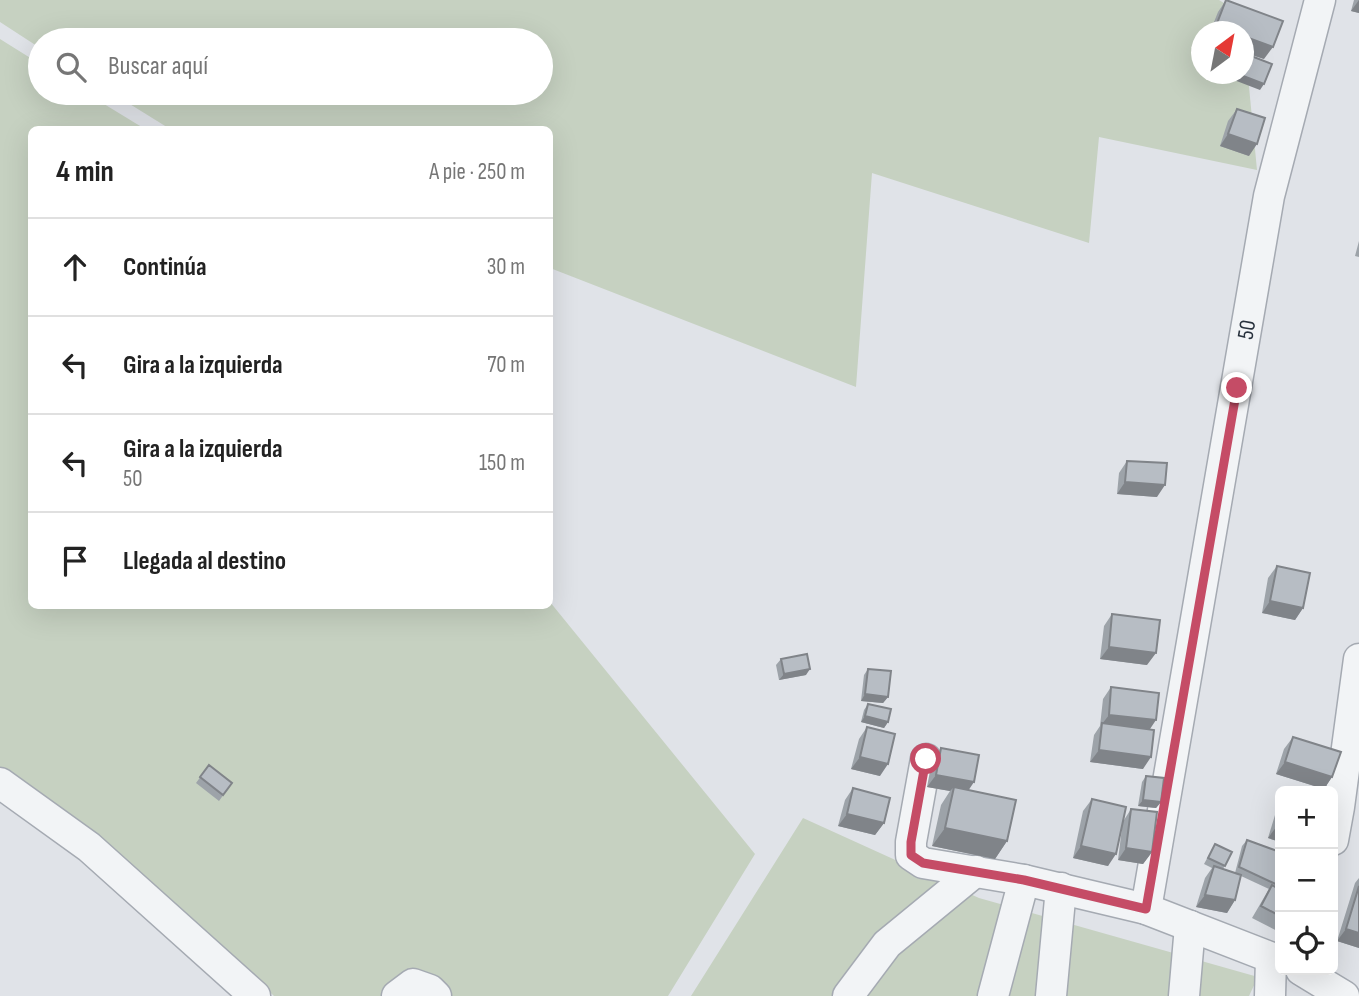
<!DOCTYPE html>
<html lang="es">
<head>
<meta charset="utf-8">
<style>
	body { margin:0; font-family:"Sofia Sans Condensed",sans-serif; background:#f2f2f2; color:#222 }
	.controls { position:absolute; right:21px; bottom:21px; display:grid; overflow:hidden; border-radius:10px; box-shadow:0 7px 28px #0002 }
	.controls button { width:63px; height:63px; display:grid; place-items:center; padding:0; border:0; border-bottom:2px solid #e0e0e0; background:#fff; color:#222; font:35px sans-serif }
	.compass { position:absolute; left:1191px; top:21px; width:63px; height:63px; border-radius:50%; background:#fff; box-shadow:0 7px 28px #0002; rotate:32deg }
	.stop { position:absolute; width:21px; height:21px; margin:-16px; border:5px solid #c54c66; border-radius:50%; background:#fff }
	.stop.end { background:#c54c66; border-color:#fff; box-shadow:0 2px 7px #0008 }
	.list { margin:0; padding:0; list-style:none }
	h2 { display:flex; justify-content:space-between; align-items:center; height:91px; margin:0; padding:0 28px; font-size:30px }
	h2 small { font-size:23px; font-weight:400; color:#767676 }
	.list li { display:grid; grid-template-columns:46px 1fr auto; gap:21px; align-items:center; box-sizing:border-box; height:98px; padding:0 28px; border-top:2px solid #e0e0e0 }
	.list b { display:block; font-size:26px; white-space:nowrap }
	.list p { margin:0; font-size:23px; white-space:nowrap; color:#767676 }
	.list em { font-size:23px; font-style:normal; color:#767676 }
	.icon { flex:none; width:38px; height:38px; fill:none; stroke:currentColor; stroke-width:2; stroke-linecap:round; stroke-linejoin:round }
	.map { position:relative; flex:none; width:1359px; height:996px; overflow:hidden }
	.search { position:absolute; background:#fff; box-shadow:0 7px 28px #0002; left:28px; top:28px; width:525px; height:77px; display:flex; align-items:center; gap:18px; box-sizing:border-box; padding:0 24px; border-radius:38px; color:#767676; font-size:26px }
	.panel { position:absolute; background:#fff; box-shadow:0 7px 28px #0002; left:28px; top:126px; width:525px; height:483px; border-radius:10px }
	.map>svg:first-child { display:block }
	.green { fill:#c6d1c1; fill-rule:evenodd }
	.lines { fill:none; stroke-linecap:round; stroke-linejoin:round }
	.minor-casing { stroke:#a5aab2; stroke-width:33 }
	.minor { stroke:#f2f4f6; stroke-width:30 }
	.wall { fill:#9da3a9 }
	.shaded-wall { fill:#808489 }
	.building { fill:#b7bdc4; stroke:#808489; stroke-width:2 }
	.route { stroke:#c54c66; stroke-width:9 }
	.labels { text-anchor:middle; stroke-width:7; stroke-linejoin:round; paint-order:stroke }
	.street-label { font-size:23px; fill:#29323e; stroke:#eff2f5 }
</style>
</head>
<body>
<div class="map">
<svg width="1359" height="996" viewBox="0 0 1359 996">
	<rect width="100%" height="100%" fill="#e0e3e8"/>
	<path class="green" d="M 0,0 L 1219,0 L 1242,14 L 1257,170 L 1099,137 L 1089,243 L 872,173 L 856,387 L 550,268 L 550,130 L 170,129 L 112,93 L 541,93 L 541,40 L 40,40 L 40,48 L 0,22 ZM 1202,32 L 1244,32 L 1244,74 L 1202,74 Z
		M 0,39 L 40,64 L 40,93 L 86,93 L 145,129 L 32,130 L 32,606 L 550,606 L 550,602 L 755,854 L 668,996 L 274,996 L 191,917 L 0,775 Z
		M 803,818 L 979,898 L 1258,977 L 1249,996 L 691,996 Z"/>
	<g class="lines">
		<defs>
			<g id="minor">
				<path d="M 926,759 L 911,842 L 911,855 L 923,863 L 1024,880 L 1146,909 L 1280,961"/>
				<path d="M 0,783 L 89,847 L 255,996"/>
				<path d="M 1333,840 L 1339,807 L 1359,659"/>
				<path id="s1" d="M 1146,909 L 1269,196 L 1320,0"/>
				<path d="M 1301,970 L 1344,996"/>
				<path d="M 397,996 L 413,984 L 430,990 L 436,996"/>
				<path d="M 848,996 L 887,944 L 976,871"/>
				<path d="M 993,996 L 1024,880"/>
				<path d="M 1051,996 L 1061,888"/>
				<path d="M 1184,996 L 1190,926"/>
				<path d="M 1270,996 L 1271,958"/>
			</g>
		</defs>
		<use href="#minor" class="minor-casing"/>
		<use href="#minor" class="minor"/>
	</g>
	<path class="wall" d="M 1226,0 L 1264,59 L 1243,52 L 1243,32 L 1210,32 L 1218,12 Z
		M 1354,0 L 1359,0 L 1359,13 L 1351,11 Z
		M 1237,109 L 1249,156 L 1220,146 L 1228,121 Z
		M 1359,241 L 1359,257 L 1355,256 Z
		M 1127,461 L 1157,497 L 1117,494 L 1119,473 Z
		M 1277,566 L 1303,608 L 1295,620 L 1262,613 L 1268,578 Z
		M 1112,614 L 1147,665 L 1100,659 L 1104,626 Z
		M 781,659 L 806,675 L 779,680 L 776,665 Z
		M 868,669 L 888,697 L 883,703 L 861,701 L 864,675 Z
		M 1111,687 L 1150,729 L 1143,769 L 1090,762 L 1094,735 L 1100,726 L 1103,699 Z
		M 868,704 L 888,722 L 884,728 L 861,722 L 864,710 Z
		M 867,727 L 880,776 L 851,769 L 859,739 Z
		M 1293,737 L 1332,777 L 1324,789 L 1276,774 L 1284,749 Z
		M 941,748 L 968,790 L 1007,841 L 995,859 L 932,846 L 941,805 L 950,791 L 927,787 L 932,760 Z
		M 209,765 L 232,783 L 219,801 L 196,783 Z
		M 1146,776 L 1161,802 L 1156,808 L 1138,806 L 1142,782 Z
		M 853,788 L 884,823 L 875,835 L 838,826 L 845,800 Z
		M 1092,799 L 1124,820 L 1131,809 L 1152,852 L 1143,864 L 1118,860 L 1122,828 L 1108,866 L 1073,858 L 1083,811 Z
		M 1280,808 L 1280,842 L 1268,838 L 1275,815 Z
		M 1247,840 L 1280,852 L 1280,930 L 1279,932 L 1252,918 L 1269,889 L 1241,876 L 1235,900 L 1227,913 L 1196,907 L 1205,878 L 1212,868 L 1204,864 L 1215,844 L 1232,852 L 1223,869 L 1235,873 L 1242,846 Z
		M 1359,878 L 1359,948 L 1337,941 L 1355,883 Z"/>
	<path class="shaded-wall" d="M 1359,0 L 1359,13 L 1351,11 Z
		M 1216,26 L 1231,32 L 1212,32 Z
		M 1243,36 L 1273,47 L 1264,59 L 1243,52 Z
		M 1215,74 L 1226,74 L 1224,77 Z
		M 1238,74 L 1264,84 L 1260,90 L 1234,80 Z
		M 1228,134 L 1257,144 L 1249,156 L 1220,146 Z
		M 1125,482 L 1165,485 L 1157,497 L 1117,494 Z
		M 1270,601 L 1303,608 L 1295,620 L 1262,613 Z
		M 1109,647 L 1156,653 L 1147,665 L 1100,659 Z
		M 810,669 L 806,675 L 779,680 L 784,674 Z
		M 865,694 L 888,697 L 883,703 L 861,701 Z
		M 1109,715 L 1156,720 L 1148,732 L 1102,724 Z
		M 865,716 L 888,722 L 884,728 L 861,722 Z
		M 1099,750 L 1151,757 L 1143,769 L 1090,762 Z
		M 860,757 L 888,764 L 880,776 L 851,769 Z
		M 1285,762 L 1332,777 L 1324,789 L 1276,774 Z
		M 936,775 L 974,782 L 966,794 L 954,787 L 950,791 L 927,787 Z
		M 1143,800 L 1161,802 L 1156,808 L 1138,806 Z
		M 847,814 L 884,823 L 875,835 L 838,826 Z
		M 1277,826 L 1280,827 L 1280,842 L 1268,838 Z
		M 945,828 L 1007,841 L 995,859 L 932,846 Z
		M 1081,846 L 1116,854 L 1108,866 L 1073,858 Z
		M 1126,848 L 1152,852 L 1143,864 L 1118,860 Z
		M 1205,895 L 1235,900 L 1227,913 L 1196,907 Z
		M 1346,929 L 1359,933 L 1359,948 L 1337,941 Z"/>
	<path class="building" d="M 1226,0 L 1283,21 L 1273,47 L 1243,36 L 1243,32 L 1231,32 L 1216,26 Z
		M 1246,54 L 1272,64 L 1264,84 L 1238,74 L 1243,74 L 1243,61 Z
		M 1237,109 L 1265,118 L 1257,144 L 1228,134 Z
		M 1127,461 L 1167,463 L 1165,485 L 1125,482 Z
		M 1277,566 L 1310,573 L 1303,608 L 1270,601 Z
		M 1112,614 L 1160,620 L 1156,653 L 1109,647 Z
		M 807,654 L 810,669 L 784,674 L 781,659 Z
		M 868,669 L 891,671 L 888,697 L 865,694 Z
		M 1111,687 L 1159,693 L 1156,720 L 1109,715 Z
		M 868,704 L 891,709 L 888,722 L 865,716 Z
		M 1102,723 L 1154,730 L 1151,757 L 1099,750 Z
		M 867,727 L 895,734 L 888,764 L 860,757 Z
		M 1293,737 L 1341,752 L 1332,777 L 1285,762 Z
		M 941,748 L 979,755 L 974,782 L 936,775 Z
		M 209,765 L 232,783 L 223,795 L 200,777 Z
		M 1146,776 L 1164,778 L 1161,802 L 1143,800 Z
		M 954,787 L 1016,800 L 1007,841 L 945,828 Z
		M 853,788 L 890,798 L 884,823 L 847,814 Z
		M 1092,799 L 1126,807 L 1116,854 L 1081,846 Z
		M 1131,809 L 1157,812 L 1152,852 L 1126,848 Z
		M 1280,814 L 1280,827 L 1277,826 Z
		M 1247,840 L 1280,852 L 1280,886 L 1239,867 Z
		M 1215,844 L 1232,852 L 1225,866 L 1208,858 Z
		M 1214,866 L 1241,875 L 1235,900 L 1205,895 Z
		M 1272,885 L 1280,890 L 1280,916 L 1261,906 Z
		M 1359,886 L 1359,933 L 1346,929 Z"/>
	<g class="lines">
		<path class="route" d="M 926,759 L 911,842 L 911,855 L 923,863 L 1024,880 L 1146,909 L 1237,388"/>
	</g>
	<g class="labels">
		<g class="street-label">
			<text dy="8" stroke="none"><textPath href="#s1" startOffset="588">50</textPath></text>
		</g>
	</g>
</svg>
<div class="controls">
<button>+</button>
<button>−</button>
<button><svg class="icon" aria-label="locate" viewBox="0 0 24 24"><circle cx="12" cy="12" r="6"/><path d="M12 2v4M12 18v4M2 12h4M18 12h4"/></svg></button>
</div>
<svg class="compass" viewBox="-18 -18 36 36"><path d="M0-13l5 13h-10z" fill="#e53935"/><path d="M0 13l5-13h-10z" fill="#767676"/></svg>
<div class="stop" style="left:926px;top:759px"></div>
<div class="stop end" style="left:1237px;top:388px"></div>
<div class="search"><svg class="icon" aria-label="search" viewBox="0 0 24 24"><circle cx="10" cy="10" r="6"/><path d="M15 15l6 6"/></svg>Buscar aquí</div>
<section class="panel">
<h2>4 min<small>A pie · 250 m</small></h2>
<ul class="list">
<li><svg class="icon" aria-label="ahead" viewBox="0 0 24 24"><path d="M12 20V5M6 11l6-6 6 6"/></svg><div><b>Continúa</b></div><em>30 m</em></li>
<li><svg class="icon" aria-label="left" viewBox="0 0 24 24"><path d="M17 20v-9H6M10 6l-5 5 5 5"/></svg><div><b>Gira a la izquierda</b></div><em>70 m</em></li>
<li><svg class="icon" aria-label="left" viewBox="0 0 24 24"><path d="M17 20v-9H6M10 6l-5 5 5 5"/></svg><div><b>Gira a la izquierda</b><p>50</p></div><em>150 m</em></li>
<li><svg class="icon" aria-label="arrive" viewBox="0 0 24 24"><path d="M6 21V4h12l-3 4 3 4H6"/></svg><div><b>Llegada al destino</b></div></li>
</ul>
</section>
</div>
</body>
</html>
